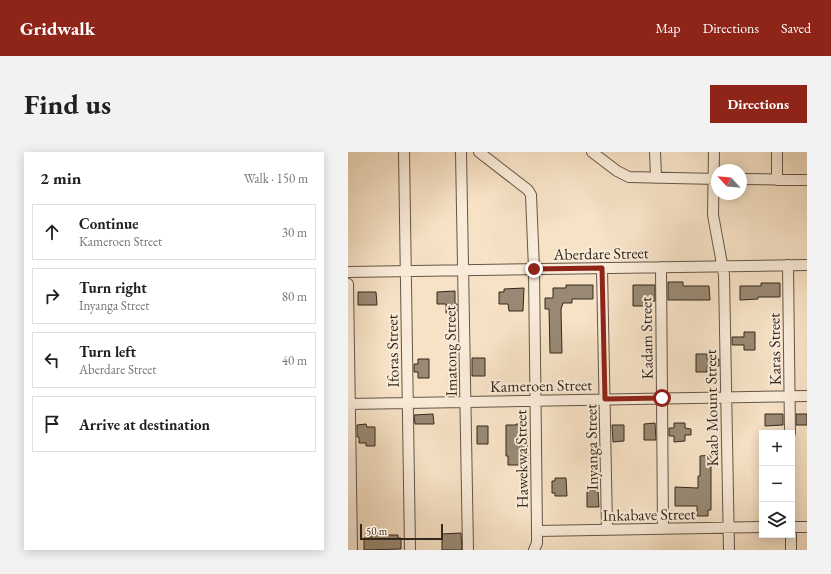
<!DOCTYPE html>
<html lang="en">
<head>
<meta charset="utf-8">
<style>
	body { margin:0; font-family:"EB Garamond",serif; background:#f2f2f2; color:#202124 }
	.controls { position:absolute; right:12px; bottom:12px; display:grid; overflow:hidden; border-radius:0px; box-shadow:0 2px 10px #0003 }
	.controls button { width:36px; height:36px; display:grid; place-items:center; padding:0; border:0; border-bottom:1px solid #e0e0e0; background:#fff; color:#202124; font:20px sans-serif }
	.compass { position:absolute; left:363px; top:12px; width:36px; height:36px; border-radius:50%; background:#fff; box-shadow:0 2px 10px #0003; rotate:296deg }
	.scale { position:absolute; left:12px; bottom:10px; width:83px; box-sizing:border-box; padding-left:4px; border:2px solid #33281b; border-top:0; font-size:11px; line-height:14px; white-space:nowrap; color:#33281b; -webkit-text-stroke:3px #faecda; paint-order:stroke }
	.stop { position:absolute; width:12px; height:12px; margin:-9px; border:3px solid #8f2418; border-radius:50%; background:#fff }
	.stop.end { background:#8f2418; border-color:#fff; box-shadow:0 1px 4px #0008 }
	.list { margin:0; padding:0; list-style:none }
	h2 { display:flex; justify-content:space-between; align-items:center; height:52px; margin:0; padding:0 16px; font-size:17px }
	h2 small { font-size:13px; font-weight:400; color:#757577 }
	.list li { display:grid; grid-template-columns:26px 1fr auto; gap:12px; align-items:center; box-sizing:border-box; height:56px; margin:0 8px 8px; padding:0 8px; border:1px solid #e0e0e0; border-radius:0px }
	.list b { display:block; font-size:15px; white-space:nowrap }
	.list p { margin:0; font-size:13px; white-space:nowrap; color:#757577 }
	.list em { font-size:13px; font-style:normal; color:#757577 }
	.icon { flex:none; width:22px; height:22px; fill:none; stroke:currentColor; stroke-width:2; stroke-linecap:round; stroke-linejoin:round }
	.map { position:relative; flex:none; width:459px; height:398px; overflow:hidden; border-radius:0px }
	header { display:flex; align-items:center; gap:24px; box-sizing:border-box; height:56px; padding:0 20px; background:#8f2418; color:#fff }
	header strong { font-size:19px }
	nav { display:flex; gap:22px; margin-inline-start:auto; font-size:14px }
	.intro { display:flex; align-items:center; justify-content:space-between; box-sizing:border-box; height:96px; padding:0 24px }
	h1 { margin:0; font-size:28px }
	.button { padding:10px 18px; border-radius:0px; background:#8f2418; color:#fff; font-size:14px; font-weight:700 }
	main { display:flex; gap:24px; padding:0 24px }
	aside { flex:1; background:#fff; border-radius:0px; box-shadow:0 2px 10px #0003 }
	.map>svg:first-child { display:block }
	.building { fill:#998974; stroke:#33281b }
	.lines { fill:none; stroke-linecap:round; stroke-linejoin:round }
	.street-casing { stroke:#645646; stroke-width:12 }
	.street { stroke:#faecda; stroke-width:10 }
	.route { stroke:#8f2418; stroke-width:5 }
	.labels { text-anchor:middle; stroke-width:4; stroke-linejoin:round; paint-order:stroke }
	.street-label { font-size:16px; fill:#33281b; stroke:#faecda }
</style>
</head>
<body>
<header>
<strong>Gridwalk</strong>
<nav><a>Map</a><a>Directions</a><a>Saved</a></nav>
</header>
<div class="intro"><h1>Find us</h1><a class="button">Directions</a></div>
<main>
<aside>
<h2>2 min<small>Walk · 150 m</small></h2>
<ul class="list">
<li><svg class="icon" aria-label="ahead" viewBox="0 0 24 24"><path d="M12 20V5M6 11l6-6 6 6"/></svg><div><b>Continue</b><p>Kameroen Street</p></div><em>30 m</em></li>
<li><svg class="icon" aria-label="right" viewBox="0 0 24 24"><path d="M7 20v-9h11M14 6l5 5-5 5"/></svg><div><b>Turn right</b><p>Inyanga Street</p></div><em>80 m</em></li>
<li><svg class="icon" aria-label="left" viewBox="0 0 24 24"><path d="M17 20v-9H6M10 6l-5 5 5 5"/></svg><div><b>Turn left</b><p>Aberdare Street</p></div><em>40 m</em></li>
<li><svg class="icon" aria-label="arrive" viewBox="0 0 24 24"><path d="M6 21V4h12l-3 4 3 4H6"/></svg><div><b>Arrive at destination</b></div></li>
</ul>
</aside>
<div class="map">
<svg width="459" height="398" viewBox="0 0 459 398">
	<rect width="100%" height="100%" fill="#f7e2c6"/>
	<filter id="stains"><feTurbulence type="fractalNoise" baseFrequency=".005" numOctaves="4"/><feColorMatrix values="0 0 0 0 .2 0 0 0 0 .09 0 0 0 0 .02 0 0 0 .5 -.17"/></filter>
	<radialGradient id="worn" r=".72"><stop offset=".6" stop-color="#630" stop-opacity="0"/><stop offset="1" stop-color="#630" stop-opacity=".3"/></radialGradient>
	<path class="building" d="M 320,130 L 335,130 L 335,134 L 361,134 L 362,148 L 320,148 Z
		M 413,131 L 432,131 L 432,145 L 410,145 L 410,147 L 392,148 L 392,134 L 413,134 Z
		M 218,133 L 245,133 L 245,147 L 224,147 L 224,151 L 215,151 L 213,157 L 214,201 L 202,201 L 201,157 L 197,157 L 197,146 L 205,146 L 205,136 L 218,136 Z
		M 285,133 L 307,133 L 307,149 L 303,149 L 303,154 L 285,154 Z
		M 176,136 L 175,159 L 161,159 L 160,152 L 151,152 L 151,140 L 156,140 L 156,137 Z
		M 107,139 L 107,152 L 109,152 L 109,161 L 98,161 L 98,152 L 89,152 L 89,140 Z
		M 10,140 L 28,140 L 29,153 L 10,153 Z
		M 396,180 L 407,180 L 407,198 L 396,198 L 396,193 L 384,193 L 384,185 L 396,185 Z
		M 348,202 L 359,202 L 359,207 L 371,207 L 371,214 L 359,215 L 359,220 L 348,220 Z
		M 124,206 L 137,206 L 137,224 L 124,224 Z
		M 70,207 L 81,207 L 81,226 L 70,226 L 70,220 L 66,220 L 66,212 L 70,212 Z
		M 85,262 L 86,272 L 67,272 L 66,263 Z
		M 417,262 L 435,262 L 435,273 L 417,274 Z
		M 448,262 L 459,262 L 459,273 L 448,273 Z
		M 307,271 L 308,288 L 296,288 L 296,272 Z
		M 326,271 L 337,271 L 337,276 L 343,277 L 343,283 L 337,283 L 337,289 L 326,290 L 326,284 L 321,284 L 321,276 L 326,276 Z
		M 18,272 L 19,275 L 27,275 L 27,294 L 18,294 L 18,291 L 11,291 L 11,285 L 9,285 L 9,273 Z
		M 168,272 L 179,272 L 180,313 L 160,313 L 160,304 L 158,304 L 158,273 L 168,273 Z
		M 264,273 L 276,273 L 276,289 L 265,290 Z
		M 129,274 L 140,274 L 140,292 L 129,292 Z
		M 363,303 L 363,358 L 360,358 L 360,364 L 349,364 L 349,354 L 327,354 L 327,335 L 350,336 L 350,324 L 352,324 L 352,304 Z
		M 207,326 L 218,326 L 219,344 L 207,344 L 207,341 L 204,341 L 204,329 L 207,329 Z
		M 239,338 L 250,338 L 251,355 L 239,355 Z
		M 31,381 L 31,383 L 50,383 L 50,386 L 53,386 L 53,397 L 16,398 L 16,386 L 23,386 L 23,382 Z
		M 113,381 L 114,398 L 94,398 L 94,382 Z"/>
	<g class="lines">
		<defs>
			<path id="street" d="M 56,0 L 62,398
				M 113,0 L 120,398
				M 131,0 L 180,38 L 183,43 L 186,117 L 189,379 L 189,391 L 186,398
				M 244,0 L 269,19 L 281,25 L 369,27
				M 307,0 L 308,26
				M 366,0 L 365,63 L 376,123 L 381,398
				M 393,27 L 459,28
				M 429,28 L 429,0
				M 440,113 L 442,281
				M 313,115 L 315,376
				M 254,116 L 259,377
				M 0,120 L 459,113
				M 0,132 L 4,398
				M 0,252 L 459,244
				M 444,375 L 459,375
				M 189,379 L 414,375
				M 443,398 L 443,383"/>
		</defs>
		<use href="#street" class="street-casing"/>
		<use href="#street" class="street"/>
	</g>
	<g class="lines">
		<path class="route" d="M 186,117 L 254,116 L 257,247 L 314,246"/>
	</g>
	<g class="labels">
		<g class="street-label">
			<text transform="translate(253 101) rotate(-1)" y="6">Aberdare Street</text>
			<text transform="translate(298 186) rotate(-91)" y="6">Kadam Street</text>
			<text transform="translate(426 197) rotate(-91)" y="6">Karas Street</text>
			<text transform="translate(44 199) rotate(-91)" y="6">Iforas Street</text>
			<text transform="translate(102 199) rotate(-91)" y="6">Imatong Street</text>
			<text transform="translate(193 233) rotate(-1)" y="6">Kameroen Street</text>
			<text transform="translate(363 256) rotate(-91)" y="6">Kaab Mount Street</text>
			<text transform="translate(243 295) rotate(-91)" y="6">Inyanga Street</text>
			<text transform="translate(173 307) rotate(-91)" y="6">Hawekwa Street</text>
			<text transform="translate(301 362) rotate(-1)" y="6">Inkabave Street</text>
		</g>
	</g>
	<rect width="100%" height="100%" filter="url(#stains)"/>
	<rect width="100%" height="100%" fill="url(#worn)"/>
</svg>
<div class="controls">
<button>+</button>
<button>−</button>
<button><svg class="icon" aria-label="layers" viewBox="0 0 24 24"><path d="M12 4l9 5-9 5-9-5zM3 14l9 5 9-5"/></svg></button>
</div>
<svg class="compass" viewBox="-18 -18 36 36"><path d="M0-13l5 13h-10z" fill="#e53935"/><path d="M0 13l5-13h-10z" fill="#757577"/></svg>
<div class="scale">50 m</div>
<div class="stop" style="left:314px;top:246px"></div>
<div class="stop end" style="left:186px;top:117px"></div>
</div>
</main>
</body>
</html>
